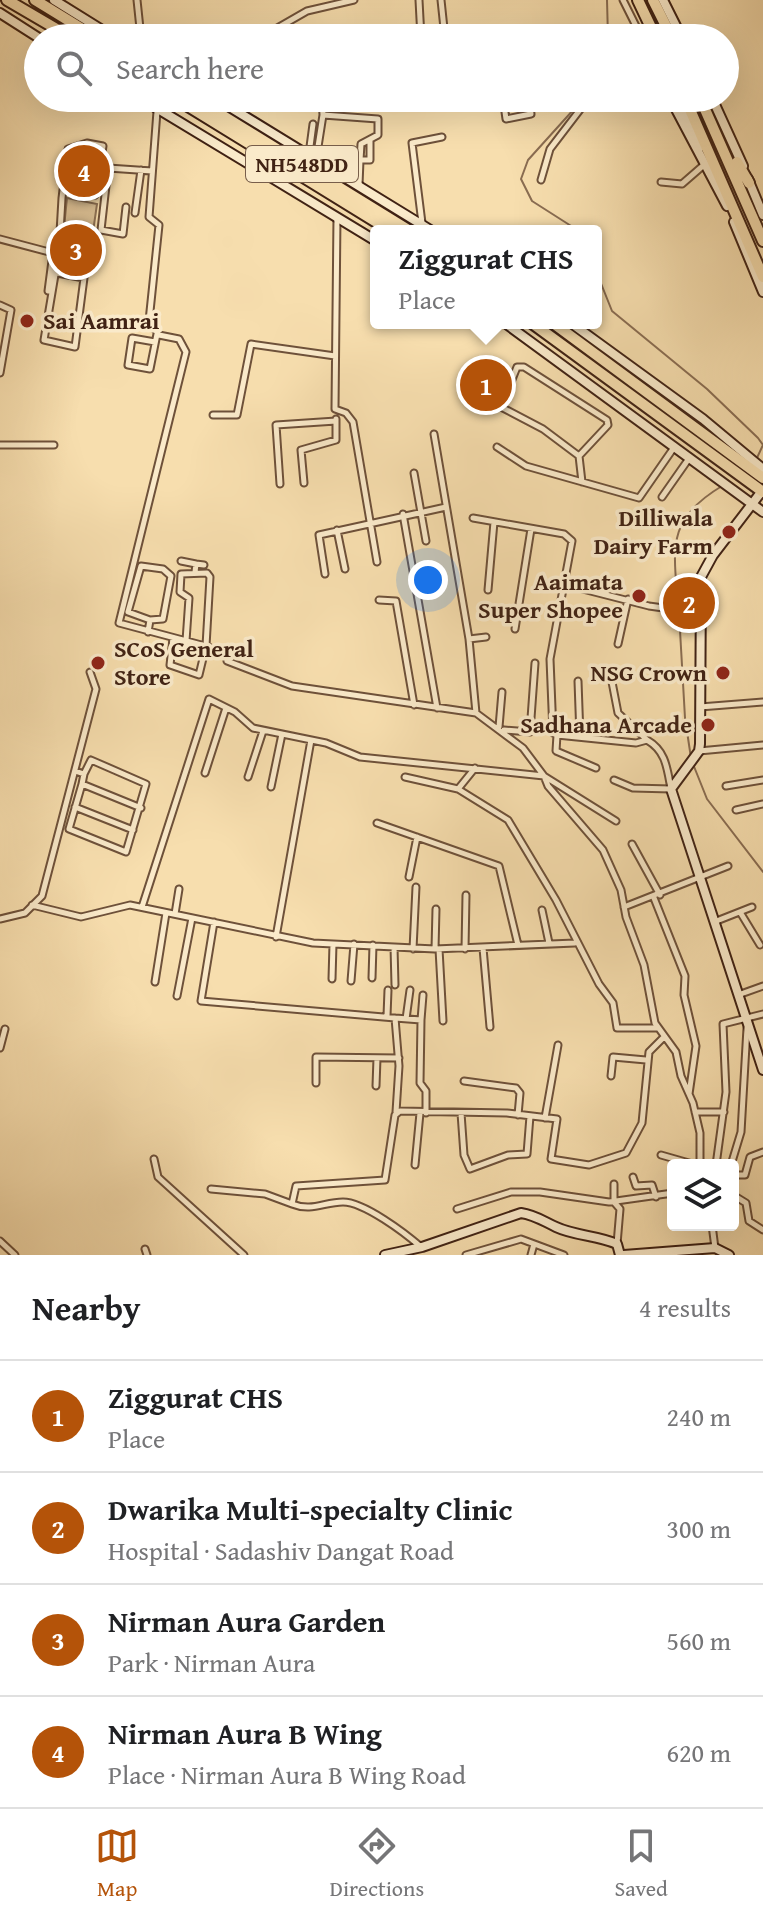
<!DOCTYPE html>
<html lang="en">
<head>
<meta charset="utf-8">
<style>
	body { margin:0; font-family:"Gentium Book Plus",serif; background:#f6f6f6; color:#202124 }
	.controls { position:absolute; right:24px; bottom:24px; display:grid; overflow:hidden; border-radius:8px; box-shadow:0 8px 32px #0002 }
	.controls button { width:72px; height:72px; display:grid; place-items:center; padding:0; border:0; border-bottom:2px solid #e0e0e0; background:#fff; color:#202124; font:40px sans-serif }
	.you { position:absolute; left:428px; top:580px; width:28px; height:28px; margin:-20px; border:6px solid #fff; border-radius:50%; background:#1a73e8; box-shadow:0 0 0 12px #1a73e833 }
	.badge { display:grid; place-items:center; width:52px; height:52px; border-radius:50%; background:#b45309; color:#fff; font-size:26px; font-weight:700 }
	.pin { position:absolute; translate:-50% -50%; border:4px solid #fff; box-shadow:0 2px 8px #0006 }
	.popup { position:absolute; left:370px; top:225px; width:232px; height:104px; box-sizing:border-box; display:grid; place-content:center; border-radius:8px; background:#fff; filter:drop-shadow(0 2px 6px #0005); font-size:26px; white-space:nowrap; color:#757577 }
	.popup b { font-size:30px; color:#202124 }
	.popup::after { content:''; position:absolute; left:50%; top:100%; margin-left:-16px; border:16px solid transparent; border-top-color:#fff }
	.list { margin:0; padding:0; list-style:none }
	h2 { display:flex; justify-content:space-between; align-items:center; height:104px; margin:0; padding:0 32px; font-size:34px }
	h2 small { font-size:26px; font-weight:400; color:#757577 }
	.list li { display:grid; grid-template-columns:52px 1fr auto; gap:24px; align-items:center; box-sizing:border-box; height:112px; padding:0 32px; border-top:2px solid #e0e0e0 }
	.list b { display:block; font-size:30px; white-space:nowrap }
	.list p { margin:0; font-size:26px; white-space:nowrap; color:#757577 }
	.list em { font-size:26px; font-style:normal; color:#757577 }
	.icon { flex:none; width:44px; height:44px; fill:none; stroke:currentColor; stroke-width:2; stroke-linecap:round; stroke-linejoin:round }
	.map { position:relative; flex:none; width:763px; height:1255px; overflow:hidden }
	.search { position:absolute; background:#fff; box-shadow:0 8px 32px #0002; left:24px; right:24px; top:24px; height:88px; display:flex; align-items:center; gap:20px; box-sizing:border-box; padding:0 28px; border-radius:44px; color:#757577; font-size:30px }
	.sheet { height:552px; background:#fff }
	nav { display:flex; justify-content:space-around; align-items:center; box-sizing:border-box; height:112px; border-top:2px solid #e0e0e0; background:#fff; font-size:22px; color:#757577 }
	nav a { display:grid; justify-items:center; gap:4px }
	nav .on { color:#b45309 }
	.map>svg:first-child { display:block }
	.green { fill:#d8be94; stroke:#8c7054; stroke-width:2 }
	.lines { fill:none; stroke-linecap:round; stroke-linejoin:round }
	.stream { stroke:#896c51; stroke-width:2 }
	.street-casing { stroke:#6e513a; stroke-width:9 }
	.secondary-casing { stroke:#402214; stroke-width:12 }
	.highway-casing { stroke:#402214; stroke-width:14 }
	.street { stroke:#faeaca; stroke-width:5 }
	.secondary { stroke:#faeaca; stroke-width:8 }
	.highway { stroke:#f7deae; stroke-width:10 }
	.poi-dot { fill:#8f2418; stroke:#faeaca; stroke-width:3 }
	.labels { text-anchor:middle; stroke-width:7; stroke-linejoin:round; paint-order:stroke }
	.shield { fill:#faeaca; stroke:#785e4b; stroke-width:2 }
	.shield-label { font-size:22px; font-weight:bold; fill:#402214 }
	.poi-label { font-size:24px; font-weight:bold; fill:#402214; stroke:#faeaca; text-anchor:end }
</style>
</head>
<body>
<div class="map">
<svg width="763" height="1255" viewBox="0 0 763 1255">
	<rect width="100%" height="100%" fill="#f7deae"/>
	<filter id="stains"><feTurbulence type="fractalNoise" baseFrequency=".0025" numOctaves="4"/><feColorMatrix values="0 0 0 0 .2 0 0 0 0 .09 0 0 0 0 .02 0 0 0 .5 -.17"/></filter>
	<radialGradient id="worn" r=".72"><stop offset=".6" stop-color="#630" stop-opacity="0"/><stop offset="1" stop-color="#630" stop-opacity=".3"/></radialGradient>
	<path class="green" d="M 67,198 L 97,204 L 87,274 L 60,267 Z"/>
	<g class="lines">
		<path class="stream" d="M 607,0 L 608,38
			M 579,231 L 532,201 L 521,179 L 528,160 L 584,98
			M 596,271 L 612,311 L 707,389 L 758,438 L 763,445 L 756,460
			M 678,607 C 674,549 665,520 722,486
			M 679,613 L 685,718 L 691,758
			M 693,764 L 707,799 L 763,872"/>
		<defs>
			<path id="street" d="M 137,0 L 141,38
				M 419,0 L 421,38
				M 441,0 L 445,38
				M 623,0 L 642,38
				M 260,38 L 307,11 L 354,0
				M 158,98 L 149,217 L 159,225 L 149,321 L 159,335 L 179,339 L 186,352 L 119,623 L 209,647
				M 322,98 L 323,115
				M 503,98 L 506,119 L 531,114 L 529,98
				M 309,154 L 313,124
				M 321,161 L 317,153 L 323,115 L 378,119 L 378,135 L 361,144 L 360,160
				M 541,180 L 550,149 L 589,98
				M 661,182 L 682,184 L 705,164
				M 359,185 L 360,160 L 370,160 L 370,140
				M 126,207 L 123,234 L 101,230 L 108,168 L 152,171
				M 135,213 L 141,170
				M 337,217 L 335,409 L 346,413 L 353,422 L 377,562
				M 422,223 L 412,143 L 442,137
				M 0,239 L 53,253
				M 57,273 L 84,278 L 75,347 L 44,340 L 59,251
				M 48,291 L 53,253 L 59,250 L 62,198 L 68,149 L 87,143 L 103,146 L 95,195 L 63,190
				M 0,305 L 11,310 L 0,373
				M 155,342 L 132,338 L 128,365 L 150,369 L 157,334
				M 213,415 L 237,415 L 251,344 L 335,356
				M 434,434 L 469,639 L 476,713
				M 0,445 L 54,445
				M 497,447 L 526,466 L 639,498 L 675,446
				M 579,456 L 608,425 L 607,420 L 524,367 L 517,367 L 501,407 L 543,429 L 579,456 L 582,482
				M 414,473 L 426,541
				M 304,483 L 301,450 L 336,440 L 336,419
				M 280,484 L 276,425 L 336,421
				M 662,497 L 690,457
				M 403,514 L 437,708
				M 473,518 L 564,534 L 572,541 L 550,659 L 553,733
				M 337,530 L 345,569
				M 181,561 L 196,564
				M 195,572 L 196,564 L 204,565
				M 325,574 L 319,535 L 446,507
				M 563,584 L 649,606 L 699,613
				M 488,590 L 494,522
				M 379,600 L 396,601 L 414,705
				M 515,629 L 531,529
				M 148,632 L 150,620 L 163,619 L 171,576 L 163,569 L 141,566 L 128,612 L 150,620
				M 173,638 L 170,665 L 199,675 L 206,646 L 210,577 L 207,573 L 181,574 L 180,592 L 189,598 L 186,641
				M 469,639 L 486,637
				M 618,644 L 628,599
				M 227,661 L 292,686 L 476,713 L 523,748 L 544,776 L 616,821
				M 578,681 L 580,737
				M 612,682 L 618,713 L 646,739
				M 700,707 L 763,702
				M 499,727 L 502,692
				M 504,730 L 530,732 L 535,663
				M 699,751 L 763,745
				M 596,768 L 556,751 L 557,735 L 636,743 L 647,740 C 666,751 667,768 671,789 L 633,788 L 614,780
				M 75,771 L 84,774 L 91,760 L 146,784 L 126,852 L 69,829 L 82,784
				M 205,773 L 226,708
				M 84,774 L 82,784 L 141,808
				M 248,777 L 263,731
				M 405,777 L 458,789 L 475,768
				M 726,786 L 763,780
				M 271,787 L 282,734
				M 458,789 L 508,820 L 556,900 L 599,984 L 613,1003 L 617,1028 L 657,1028
				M 75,807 L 133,830
				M 736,810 L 763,804
				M 377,823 L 499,866 L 518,945
				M 632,844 L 660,895
				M 409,877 L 417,837
				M 654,898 L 685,976 L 684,995 L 696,1046 L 689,1094
				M 32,905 L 81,917 L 130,905 L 313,943 L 435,949 L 575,943
				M 142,907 L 209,699 L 235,712 L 253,728 L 326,743 L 360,757 L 544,776 L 548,786 L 603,850 L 621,890 L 626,917 L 644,965 L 655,1023 L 676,1052 L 681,1076 L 693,1103 L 700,1133 L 700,1165
				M 624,907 L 728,866
				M 542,910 L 549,943
				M 740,912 L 760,945
				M 175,914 L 179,889
				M 0,919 L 25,913 L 42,896 L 96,689 L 90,672
				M 214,922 L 201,1001 L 395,1018 L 399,1066 L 396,1112
				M 714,922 L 752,907
				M 276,937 L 311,740
				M 394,947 L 395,985
				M 483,948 L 490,1027
				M 413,949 L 416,887
				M 435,949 L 436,909
				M 439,949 L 443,1021
				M 465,949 L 466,895
				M 372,978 L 373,945
				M 332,979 L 333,944
				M 351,981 L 354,944
				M 155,982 L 166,913
				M 738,995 L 763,986
				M 177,996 L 192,918
				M 387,1016 L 388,990
				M 395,1018 L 421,1020 L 423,995
				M 406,1019 L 410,990
				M 421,1020 L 420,1083 L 426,1091 L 426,1113
				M 0,1048 L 5,1029
				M 611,1076 L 613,1057 L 646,1060
				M 464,1081 L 516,1088 L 520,1093 L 518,1115
				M 316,1083 L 316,1057 L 399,1058
				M 376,1086 L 377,1058
				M 695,1112 L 724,1112
				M 461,1113 L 464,1155 L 470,1169 L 508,1155 L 527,1154 L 530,1116
				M 545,1118 L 558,1045
				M 661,1155 L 696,1165
				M 154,1159 L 158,1177 L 244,1255
				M 415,1165 L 420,1113
				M 716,1165 L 726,1092 L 723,1024 L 763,1014
				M 731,1165 L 741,1132 L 747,1028
				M 733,1175 L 745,1175 L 750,1157 L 763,1152
				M 633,1177 L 636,1186 L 652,1185 L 656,1197
				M 614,1184 L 614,1202 L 620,1209 L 617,1244
				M 211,1189 L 265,1194 L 292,1204
				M 733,1195 L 746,1203 L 749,1221 L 763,1230
				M 457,1209 L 511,1192 L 540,1192 L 609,1202 L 673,1193
				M 712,1225 L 715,1248
				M 0,1241 L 15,1255
				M 421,1247 C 405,1233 364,1202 343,1202 C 324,1202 312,1212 292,1204 L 296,1186 L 385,1180 L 395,1115 L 400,1111 L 507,1113 L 557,1119 L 551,1159 L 589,1165 L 626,1153 L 642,1123 L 649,1052 L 663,1038
				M 145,1249 L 147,1255
				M 466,1255 L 521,1239 L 564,1255
				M 531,1255 L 534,1244"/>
			<path id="secondary" d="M 54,0 L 115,38
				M 663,0 L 682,38
				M 0,13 L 39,38
				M 140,98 L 376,241
				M 215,98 L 432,231
				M 670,98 L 727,206
				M 676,98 L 703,146
				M 712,98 L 743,166
				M 748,179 L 763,215
				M 734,222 L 763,292
				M 505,323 L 763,512
				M 571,323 L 703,419 L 763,469
				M 762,491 L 713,555 L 701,577 L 700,744 L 699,751 L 671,789 L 763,1070
				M 385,1255 L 422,1247 L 521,1213 C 535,1215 543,1221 556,1227 C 575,1236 597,1235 617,1244 L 620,1255
				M 624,1255 L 715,1248 L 729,1255"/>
			<path id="highway" d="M 7,0 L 72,38
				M 35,0 L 97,38
				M 638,0 L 656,38
				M 653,0 L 672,38
				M 175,98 L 391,231
				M 194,98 L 410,231
				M 685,98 L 763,277
				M 700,98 L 763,241
				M 737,162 L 749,183
				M 317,173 L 323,163
				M 532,323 L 763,492
				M 553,323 L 763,478"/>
		</defs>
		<use href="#street" class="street-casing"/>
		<use href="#secondary" class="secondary-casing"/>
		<use href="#highway" class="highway-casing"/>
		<use href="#street" class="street"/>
		<use href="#secondary" class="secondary"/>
		<use href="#highway" class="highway"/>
	</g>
	<g class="poi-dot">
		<circle cx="27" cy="321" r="8"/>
		<circle cx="729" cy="532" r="8"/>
		<circle cx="639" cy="596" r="8"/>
		<circle cx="98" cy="663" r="8"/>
		<circle cx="723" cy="673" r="8"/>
		<circle cx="708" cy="725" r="8"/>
	</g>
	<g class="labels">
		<rect class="shield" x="246" y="146" width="112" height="36" rx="6"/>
		<g class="shield-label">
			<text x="302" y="172">NH548DD</text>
		</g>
		<g class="poi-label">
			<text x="43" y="329" text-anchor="start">Sai Aamrai</text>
			<text x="713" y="526">Dilliwala<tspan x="713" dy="28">Dairy Farm</tspan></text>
			<text x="623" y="590">Aaimata<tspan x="623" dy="28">Super Shopee</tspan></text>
			<text x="114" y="657" text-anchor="start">SCoS General<tspan x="114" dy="28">Store</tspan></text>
			<text x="707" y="681">NSG Crown</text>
			<text x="692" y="733">Sadhana Arcade</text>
		</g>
	</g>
	<rect width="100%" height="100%" filter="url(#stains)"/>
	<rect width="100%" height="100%" fill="url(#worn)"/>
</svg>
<div class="controls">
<button><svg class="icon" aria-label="layers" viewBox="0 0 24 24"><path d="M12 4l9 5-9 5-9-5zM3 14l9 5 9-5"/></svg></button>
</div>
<div class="you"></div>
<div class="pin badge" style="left:486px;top:385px">1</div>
<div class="popup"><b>Ziggurat CHS</b>Place</div>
<div class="pin badge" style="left:689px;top:603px">2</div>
<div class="pin badge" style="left:76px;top:250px">3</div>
<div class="pin badge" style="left:84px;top:171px">4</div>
<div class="search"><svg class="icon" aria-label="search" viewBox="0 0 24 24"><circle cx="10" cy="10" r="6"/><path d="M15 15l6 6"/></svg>Search here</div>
</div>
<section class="sheet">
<h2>Nearby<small>4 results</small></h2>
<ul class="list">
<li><span class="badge">1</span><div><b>Ziggurat CHS</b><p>Place</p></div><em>240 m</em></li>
<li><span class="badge">2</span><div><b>Dwarika Multi-specialty Clinic</b><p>Hospital · Sadashiv Dangat Road</p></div><em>300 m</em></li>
<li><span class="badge">3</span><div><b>Nirman Aura Garden</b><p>Park · Nirman Aura</p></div><em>560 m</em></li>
<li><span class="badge">4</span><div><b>Nirman Aura B Wing</b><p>Place · Nirman Aura B Wing Road</p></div><em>620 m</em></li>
</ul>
</section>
<nav>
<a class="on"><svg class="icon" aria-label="map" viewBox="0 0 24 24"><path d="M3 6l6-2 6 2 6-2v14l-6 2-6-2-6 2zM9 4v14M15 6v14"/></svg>Map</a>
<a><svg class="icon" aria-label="directions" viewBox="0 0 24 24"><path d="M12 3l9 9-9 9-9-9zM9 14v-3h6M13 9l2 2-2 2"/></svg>Directions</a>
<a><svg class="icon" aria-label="saved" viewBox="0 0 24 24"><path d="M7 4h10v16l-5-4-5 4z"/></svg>Saved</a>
</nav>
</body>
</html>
